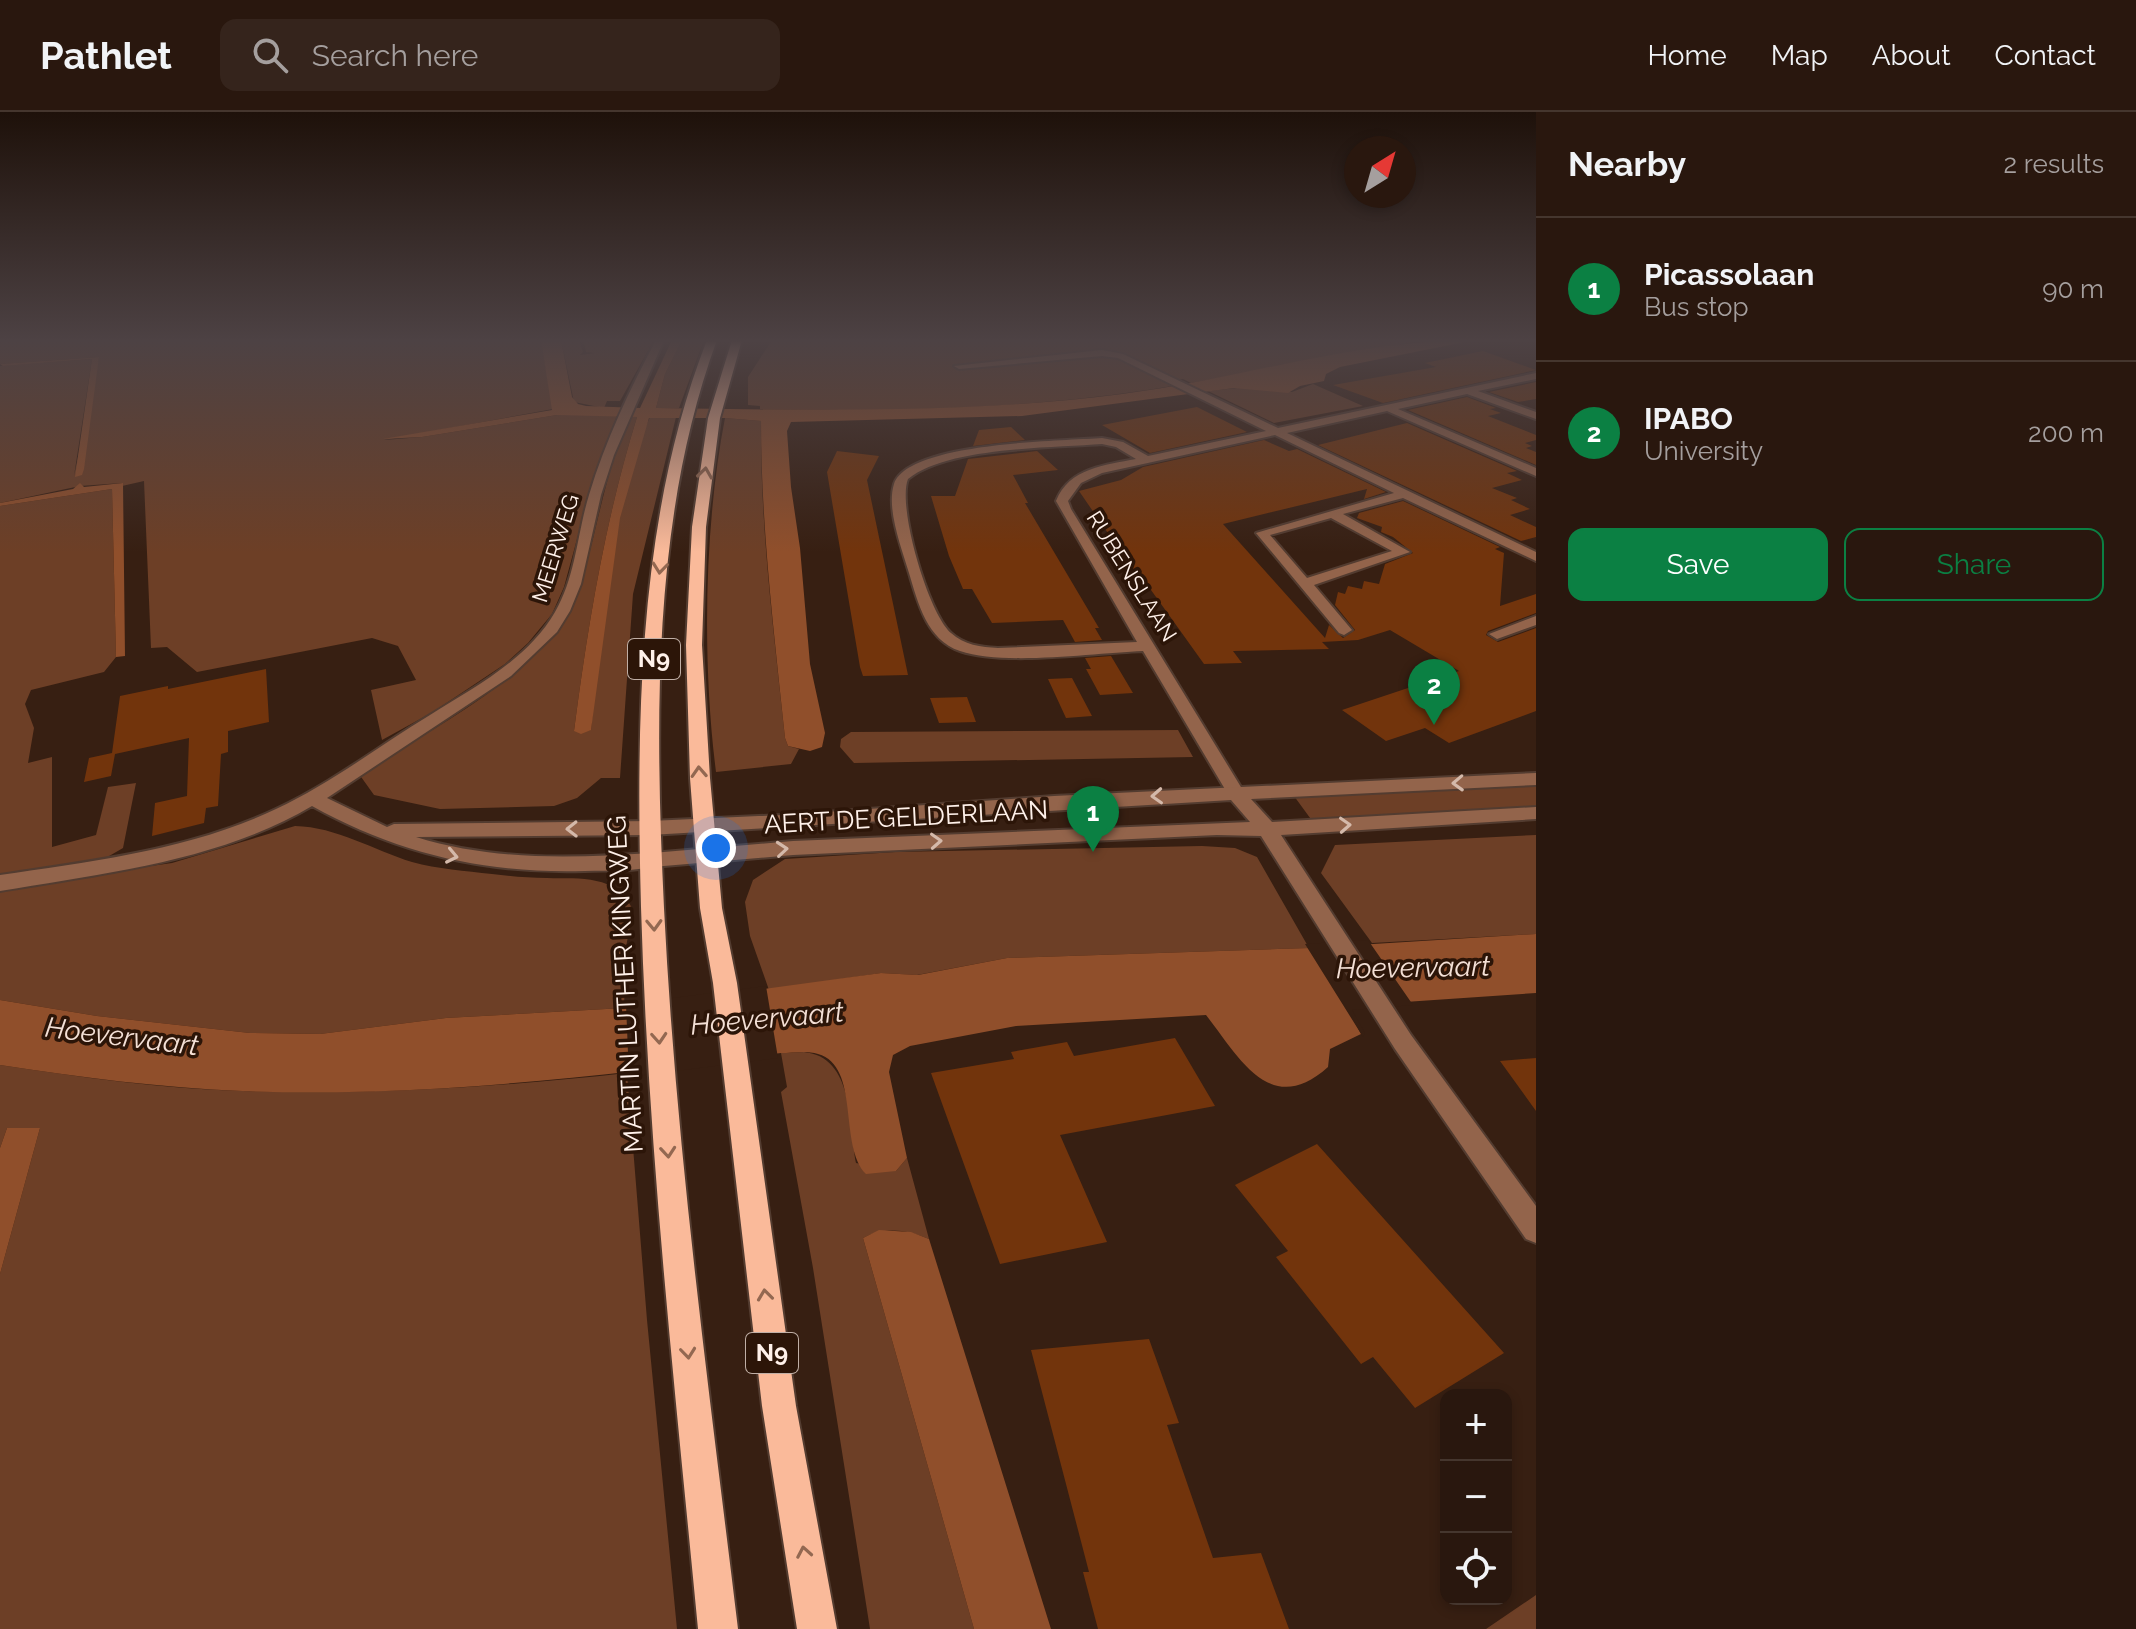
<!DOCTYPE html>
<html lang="en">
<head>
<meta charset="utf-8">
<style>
	body { margin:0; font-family:Raleway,sans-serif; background:#35241c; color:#f1f3f6 }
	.controls { position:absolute; right:24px; bottom:24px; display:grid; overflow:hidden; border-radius:16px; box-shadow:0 4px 12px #0003 }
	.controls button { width:72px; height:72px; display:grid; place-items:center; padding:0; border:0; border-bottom:2px solid #45362e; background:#29170e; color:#f1f3f6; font:40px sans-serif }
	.compass { position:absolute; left:1344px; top:24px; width:72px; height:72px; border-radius:50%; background:#29170e; box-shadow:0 4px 12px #0003; rotate:37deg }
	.you { position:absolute; left:716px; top:736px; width:28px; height:28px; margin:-20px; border:6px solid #fff; border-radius:50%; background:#1a73e8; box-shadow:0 0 0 12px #1a73e833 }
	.badge { display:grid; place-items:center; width:52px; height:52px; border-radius:50%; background:#0b8043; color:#fff; font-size:26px; font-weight:700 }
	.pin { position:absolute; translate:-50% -66px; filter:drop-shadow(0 2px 4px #0008) }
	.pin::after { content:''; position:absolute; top:42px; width:28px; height:24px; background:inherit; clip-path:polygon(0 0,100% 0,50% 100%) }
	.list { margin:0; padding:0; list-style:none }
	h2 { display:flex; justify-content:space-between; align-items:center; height:104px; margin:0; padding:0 32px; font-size:34px }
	h2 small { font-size:26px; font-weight:400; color:#a59f9e }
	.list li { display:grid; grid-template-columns:52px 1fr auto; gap:24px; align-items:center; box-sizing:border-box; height:144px; padding:0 32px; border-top:2px solid #45362e }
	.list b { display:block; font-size:30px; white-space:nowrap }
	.list p { margin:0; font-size:26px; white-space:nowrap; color:#a59f9e }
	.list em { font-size:26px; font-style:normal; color:#a59f9e }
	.actions { display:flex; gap:16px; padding:24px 32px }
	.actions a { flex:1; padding:18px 0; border:2px solid #0b8043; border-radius:16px; text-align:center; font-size:28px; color:#0b8043 }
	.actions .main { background:#0b8043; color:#fff }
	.icon { flex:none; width:44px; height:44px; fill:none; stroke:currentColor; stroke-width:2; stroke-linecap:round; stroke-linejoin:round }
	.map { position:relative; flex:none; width:1536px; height:1517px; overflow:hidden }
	header { display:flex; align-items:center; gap:48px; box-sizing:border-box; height:112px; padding:0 40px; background:#29170e; border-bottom:2px solid #45362e }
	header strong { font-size:38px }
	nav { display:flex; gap:44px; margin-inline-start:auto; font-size:28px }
	.search { width:560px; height:72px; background:#35241c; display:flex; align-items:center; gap:20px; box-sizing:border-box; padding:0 28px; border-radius:16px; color:#a59f9e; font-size:30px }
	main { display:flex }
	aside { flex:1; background:#29170e }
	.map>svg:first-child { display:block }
	.green { fill:#6d3f26 }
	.water { fill:#904f2b }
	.pier { fill:#371f12 }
	.building { fill:#72340c }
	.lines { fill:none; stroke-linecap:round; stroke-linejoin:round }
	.minor-casing { stroke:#533c30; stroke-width:4 }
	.tertiary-casing { stroke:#533c30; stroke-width:4 }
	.trunk-casing { stroke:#533c30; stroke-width:4 }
	.minor { fill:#93644b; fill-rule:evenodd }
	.tertiary { fill:#93644b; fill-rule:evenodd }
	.trunk { fill:#faba9a; fill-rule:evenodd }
	.oneway { stroke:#936851 }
	.oneway2 { stroke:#d4b9aa }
	.labels { text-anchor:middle; stroke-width:7; stroke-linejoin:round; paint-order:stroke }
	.far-street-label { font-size:22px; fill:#fff1ea; stroke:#2c1508 }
	.shield { fill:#2c1508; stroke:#c0afa6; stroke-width:2 }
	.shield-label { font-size:24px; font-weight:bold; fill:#fff1ea }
	.street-label { font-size:26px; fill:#fff1ea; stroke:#2c1508 }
	.water-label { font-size:28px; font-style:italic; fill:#f4e0d6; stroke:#2c1508 }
</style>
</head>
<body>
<header>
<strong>Pathlet</strong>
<div class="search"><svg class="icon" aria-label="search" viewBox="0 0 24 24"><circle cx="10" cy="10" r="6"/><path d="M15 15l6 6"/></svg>Search here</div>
<nav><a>Home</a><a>Map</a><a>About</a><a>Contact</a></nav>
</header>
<main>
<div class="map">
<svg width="1536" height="1517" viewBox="0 0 1536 1517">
	<rect width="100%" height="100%" fill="#371f12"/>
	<path class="green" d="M 0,228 L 541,228 L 553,297 L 384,328 L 422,325 L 557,303 L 617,303 L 586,394 L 564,475 L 552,502 L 528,531 L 505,552 L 433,600 L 382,628 L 371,578 L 416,568 L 398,534 L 372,526 L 197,560 L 167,535 L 151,536 L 144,369 L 122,374 L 122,371 L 80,374 L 0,391 L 0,254 L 92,247 L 74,364 L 99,245 L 0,252 Z
		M 561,228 L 579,228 L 583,240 L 580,243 L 595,241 L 586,240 L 583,228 L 654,228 L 620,289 L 607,289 L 604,296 L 574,290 Z
		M 682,228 L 704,228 L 679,296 L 656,296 L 665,262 Z
		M 772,228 L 1424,228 L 1191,271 L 1183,267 L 1166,270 L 1172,274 C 1035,297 899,300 760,297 L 760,294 L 748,293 L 748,265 Z
		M 1313,272 L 1363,294 L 1274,311 L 1208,279 L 1247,275 L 1292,280 Z
		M 630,304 L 637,305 C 605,408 588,512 574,619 L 591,618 C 601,519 608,397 650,305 L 676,305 L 633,482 L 620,666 L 601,666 L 577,686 L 554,694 L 440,697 L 374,683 L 359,662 C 424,621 556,555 579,479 C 592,436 600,392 613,349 C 618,334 622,317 630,304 Z
		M 725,306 L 761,309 C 760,415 774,520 785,626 L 788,634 L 799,637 L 791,652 L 716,660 C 702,550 704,414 725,306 Z
		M 112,377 L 116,545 L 104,560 L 31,578 L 25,592 L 34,616 L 28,651 L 52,645 L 52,735 L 96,723 L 108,675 L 136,671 L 123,736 L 104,747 L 0,765 L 0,394 Z
		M 1178,618 L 1193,645 L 854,651 L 840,635 L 841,627 L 851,620 Z
		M 1536,672 L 1536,698 L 1313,710 L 1294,684 Z
		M 295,714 C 337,715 373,738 412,750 C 438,757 465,759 492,762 C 510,764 528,766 547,766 C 581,767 616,762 633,798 L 626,835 L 624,896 L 446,906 L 320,922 L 250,921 L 97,904 L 0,888 L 0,775 L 172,751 Z
		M 1536,723 L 1536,822 L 1372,831 L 1321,761 L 1335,733 Z
		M 1202,734 L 1235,736 L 1257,745 L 1309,836 L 1007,846 L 917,863 L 881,861 L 769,878 L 750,824 L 745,790 L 753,768 L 785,747 L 895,740 Z
		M 804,940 C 854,945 849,1012 856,1051 L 896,1059 L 907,1046 L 929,1127 C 907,1118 885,1114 863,1126 L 974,1517 L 870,1517 L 813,1156 L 781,980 L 787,975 L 781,941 Z
		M 0,953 C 80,965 162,977 243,979 C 371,983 500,975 627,961 L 647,1208 L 677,1517 L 0,1517 L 0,1162 L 40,1016 L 7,1016 L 0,1036 Z
		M 1536,1483 L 1536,1517 L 1486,1517 Z"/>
	<path class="water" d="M 541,228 L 561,228 L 572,285 L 578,292 L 586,294 L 640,296 L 672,228 L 682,228 L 665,262 L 656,296 C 812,298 967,302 1122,282 C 1239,267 1356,228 1475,228 L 1340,255 L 1326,262 L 1324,269 L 1300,274 L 1288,281 L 1234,276 L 1022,304 L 791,310 L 787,319 L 791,375 L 800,436 L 810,552 L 825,621 L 822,635 L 810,639 L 788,634 L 785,626 C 774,520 761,415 761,309 L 725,306 L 649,306 L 620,406 L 591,618 L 581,622 L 574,619 C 588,512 605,408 637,305 L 557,303 L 422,325 L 383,327 L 552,298 Z
		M 99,245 L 84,357 L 82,363 L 75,365 L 92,247 L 3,254 L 0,252 Z
		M 80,371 L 84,375 L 123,371 L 125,544 L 116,545 L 112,377 L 0,394 L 0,391 L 73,377 Z
		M 1536,822 L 1536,881 L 1346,894 L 1361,922 L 1330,937 L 1328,955 C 1270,1007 1239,945 1206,903 L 1016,914 L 910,934 L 893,943 L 889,960 L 907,1046 L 896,1059 L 866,1062 C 838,1034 861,954 818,942 C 806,938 792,941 781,941 C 602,964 422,986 242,979 C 161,976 80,965 0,953 L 0,888 L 97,904 L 250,921 L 320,922 L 446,906 L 624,896 L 881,861 L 918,863 L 1007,846 L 1309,836 Z
		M 7,1016 L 40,1016 L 0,1162 L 0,1036 Z
		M 879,1118 L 911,1120 L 929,1127 L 1051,1517 L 974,1517 L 863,1126 Z"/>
	<path class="pier" d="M 1368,828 L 1413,893 L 1352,898 L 1365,921 L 1363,925 L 1305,832 Z
		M 766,874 L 778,946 L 629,965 L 626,892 Z"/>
	<path class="building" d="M 1483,239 L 1536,258 L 1383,291 L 1333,273 L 1436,255 L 1425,251 Z
		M 1536,270 L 1536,287 L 1518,290 L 1489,280 Z
		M 1467,285 L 1496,296 L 1490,297 L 1501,301 L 1488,304 L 1536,323 L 1536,328 L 1525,331 L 1532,334 L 1526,336 L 1536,340 L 1536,353 L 1408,298 Z
		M 1197,295 L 1247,320 L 1150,341 L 1102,313 Z
		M 1407,311 L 1517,359 L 1507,361 L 1522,368 L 1492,376 L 1517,386 L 1511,388 L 1530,397 L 1510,403 L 1536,415 L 1536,425 L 1521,429 L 1318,333 Z
		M 1011,315 L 1025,328 L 973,334 L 979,318 Z
		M 1264,328 L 1289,339 L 1297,337 L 1386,380 L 1364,387 L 1367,377 L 1223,412 L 1325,526 L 1329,513 L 1343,526 L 1355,518 L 1335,493 L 1338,480 L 1345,482 L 1348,474 L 1362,477 L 1364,469 L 1379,472 L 1385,452 L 1413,441 L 1393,425 L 1381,420 L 1382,415 L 1357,406 L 1359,401 L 1403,389 L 1500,435 L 1495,437 L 1504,441 L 1500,494 L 1536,482 L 1536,501 L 1488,519 L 1486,523 L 1498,530 L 1536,516 L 1536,599 L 1449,631 L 1425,616 L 1386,629 L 1342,598 L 1459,559 L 1390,518 L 1358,528 L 1322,530 L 1329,537 L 1233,539 L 1242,551 L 1204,552 L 1151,478 L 1147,478 L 1079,379 L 1121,368 L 1143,355 Z
		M 837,339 L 879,344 L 867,368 L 908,563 L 863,564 L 860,555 L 827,360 Z
		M 1037,339 L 1058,358 L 1013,363 L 1028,391 L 1025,391 L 1099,516 L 1095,516 L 1102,528 L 1075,530 L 1063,508 L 992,511 L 972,477 L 963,477 L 949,444 L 931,384 L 955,384 L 968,347 Z
		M 1111,544 L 1133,581 L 1100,583 L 1086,557 L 1091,557 L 1085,546 Z
		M 266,557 L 269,610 L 228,619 L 228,640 L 221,642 L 218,694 L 206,696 L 204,711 L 152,724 L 155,691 L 187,684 L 189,626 L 115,642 L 111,664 L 84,670 L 89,646 L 112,641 L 120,584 L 168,574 L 168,577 Z
		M 1072,566 L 1092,604 L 1066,606 L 1048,567 Z
		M 967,585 L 976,610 L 939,611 L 930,586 Z
		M 1175,926 L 1215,994 L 1060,1023 L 1107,1130 L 1000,1152 L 931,961 L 1014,947 L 1011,940 L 1067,930 L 1074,944 Z
		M 1536,946 L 1536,999 L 1500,949 Z
		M 1317,1032 L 1504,1241 L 1415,1296 L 1373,1245 L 1361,1252 L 1276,1145 L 1288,1139 L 1235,1073 Z
		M 1149,1227 L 1179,1311 L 1167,1313 L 1213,1446 L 1261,1441 L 1289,1517 L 1098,1517 L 1083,1460 L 1089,1460 L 1031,1238 Z"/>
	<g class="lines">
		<defs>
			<path id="minor" d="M 656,228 L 664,228 L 614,343 L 601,383 L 581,472 L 570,499 L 557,520 L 511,564 L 327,686 L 387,715 L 394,712 L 650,709 L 660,716 L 650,723 L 416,725 C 493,749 573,746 652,741 L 659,743 L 662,748 L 659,753 C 636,760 609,758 585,759 C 487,762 398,742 312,694 C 219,749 105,761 0,779 L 0,763 C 93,749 190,738 276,697 C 330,672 379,634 430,603 C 475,575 528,547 555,500 C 576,464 577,422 589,383 C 605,329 630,277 656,228 Z
				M 1102,238 L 1123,242 L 1278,316 L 1536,261 L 1536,267 L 1478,279 L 1536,300 L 1536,307 L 1467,282 L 1398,297 L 1536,356 L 1536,364 L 1387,299 L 1287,321 L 1536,440 L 1536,449 L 1403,386 L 1343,402 L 1410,440 L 1314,473 L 1352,518 L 1344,523 L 1339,521 L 1256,421 L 1394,381 L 1275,323 L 1102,361 L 1081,371 L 1068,389 L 1071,397 L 1244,680 L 1235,686 L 1229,684 L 1143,539 C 1094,541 1004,554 960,539 C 927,528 918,491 909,461 C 902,437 886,397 894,372 C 908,330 1062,329 1102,326 L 1123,330 L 1148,344 L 1266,319 L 1118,246 L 1102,244 L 959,257 L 954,254 ZM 1102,332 L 1116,335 L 1136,347 C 1105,353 1069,356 1056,389 L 1137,530 L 998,536 C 981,535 964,533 951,521 C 928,501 897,394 908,367 C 947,335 1051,336 1102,332 ZM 1331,406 L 1392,439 L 1307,466 L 1270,423 Z
				M 1536,504 L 1536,513 L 1497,527 L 1489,522 Z"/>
			<path id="tertiary" d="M 1536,661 L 1536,673 L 1251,687 L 1272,710 L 1536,695 L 1536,707 L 1281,723 L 1411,923 L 1536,1094 L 1536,1131 L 1526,1127 L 1395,937 L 1261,724 L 1217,723 L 793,743 L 652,755 L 645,753 L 642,748 L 645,743 L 652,741 L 793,729 L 1250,710 L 1231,688 L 650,723 L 640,716 L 650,709 L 783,703 L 1054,684 Z"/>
			<path id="trunk" d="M 707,228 L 717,228 C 652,404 655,610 664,796 C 676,1038 709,1277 738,1517 L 698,1517 C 675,1277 648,1036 641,795 C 636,609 638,403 707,228 Z
				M 732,228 L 742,228 L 720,306 L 706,415 L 702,533 L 710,666 L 722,796 L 737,871 L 796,1294 L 837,1517 L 797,1517 L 762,1294 L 713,871 L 700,796 L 690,666 L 686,533 L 692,415 L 708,306 Z"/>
		</defs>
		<use href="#minor" class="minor-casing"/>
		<use href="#tertiary" class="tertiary-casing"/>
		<use href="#trunk" class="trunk-casing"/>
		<use href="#minor" class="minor"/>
		<use href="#tertiary" class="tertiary"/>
		<use href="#trunk" class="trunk"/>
	</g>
	<defs><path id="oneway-chevron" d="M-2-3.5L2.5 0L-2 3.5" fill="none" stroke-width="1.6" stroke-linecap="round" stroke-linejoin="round" transform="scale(2)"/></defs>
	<g class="oneway">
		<use href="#oneway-chevron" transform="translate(705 361) rotate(-82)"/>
		<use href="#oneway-chevron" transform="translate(660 456) rotate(96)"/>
		<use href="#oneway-chevron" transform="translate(699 660) rotate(-93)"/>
		<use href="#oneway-chevron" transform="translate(654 813) rotate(88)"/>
		<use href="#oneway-chevron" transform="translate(659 926) rotate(86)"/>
		<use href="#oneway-chevron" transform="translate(668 1040) rotate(85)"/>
		<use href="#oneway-chevron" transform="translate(765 1183) rotate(-97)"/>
		<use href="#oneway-chevron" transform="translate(688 1241) rotate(84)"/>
		<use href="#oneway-chevron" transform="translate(804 1440) rotate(-100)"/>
	</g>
	<g class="oneway2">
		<use href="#oneway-chevron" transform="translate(1458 671) rotate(178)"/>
		<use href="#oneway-chevron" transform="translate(1157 684) rotate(177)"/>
		<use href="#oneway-chevron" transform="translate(1345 713) rotate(-3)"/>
		<use href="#oneway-chevron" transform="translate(572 717) rotate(179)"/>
		<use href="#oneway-chevron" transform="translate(936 729) rotate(-3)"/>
		<use href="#oneway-chevron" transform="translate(782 737) rotate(-5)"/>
		<use href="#oneway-chevron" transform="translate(452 744) rotate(12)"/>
	</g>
	<linearGradient id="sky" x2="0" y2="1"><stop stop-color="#1e110a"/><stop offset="0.52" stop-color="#4d4244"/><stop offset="1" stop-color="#4d4244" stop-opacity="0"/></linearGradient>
	<rect width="1536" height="440" fill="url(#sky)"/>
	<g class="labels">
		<g class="far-street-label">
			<text transform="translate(555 436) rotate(-73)" y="8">MEERWEG</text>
			<text transform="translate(1132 464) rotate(58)" y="8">RUBENSLAAN</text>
		</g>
		<g class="shield">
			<rect x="628" y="527" width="52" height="40" rx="6"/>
			<rect x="746" y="1221" width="52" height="40" rx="6"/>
		</g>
		<g class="shield-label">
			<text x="654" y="555">N9</text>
			<text x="772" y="1249">N9</text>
		</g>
		<g class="street-label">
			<text transform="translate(906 705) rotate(-3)" y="9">AERT DE GELDERLAAN</text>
			<text transform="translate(625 872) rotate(-93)" y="9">MARTIN LUTHER KINGWEG</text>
		</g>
		<g class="water-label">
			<text transform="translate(1413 855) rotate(-1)" y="10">Hoevervaart</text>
			<text transform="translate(767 906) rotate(-5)" y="10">Hoevervaart</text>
			<text transform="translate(122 924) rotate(7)" y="10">Hoevervaart</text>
		</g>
	</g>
</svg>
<div class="controls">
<button>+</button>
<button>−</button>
<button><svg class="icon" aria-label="locate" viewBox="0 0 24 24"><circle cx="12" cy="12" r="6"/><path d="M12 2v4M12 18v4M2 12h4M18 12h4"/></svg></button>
</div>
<svg class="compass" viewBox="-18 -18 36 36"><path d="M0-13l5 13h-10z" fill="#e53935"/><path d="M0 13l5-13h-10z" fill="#a59f9e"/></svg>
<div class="you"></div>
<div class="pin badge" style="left:1093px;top:740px">1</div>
<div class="pin badge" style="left:1434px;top:613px">2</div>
</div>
<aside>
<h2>Nearby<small>2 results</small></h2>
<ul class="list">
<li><span class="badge">1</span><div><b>Picassolaan</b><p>Bus stop</p></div><em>90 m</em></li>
<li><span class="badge">2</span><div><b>IPABO</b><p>University</p></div><em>200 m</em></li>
</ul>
<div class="actions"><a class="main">Save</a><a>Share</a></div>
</aside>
</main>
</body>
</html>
